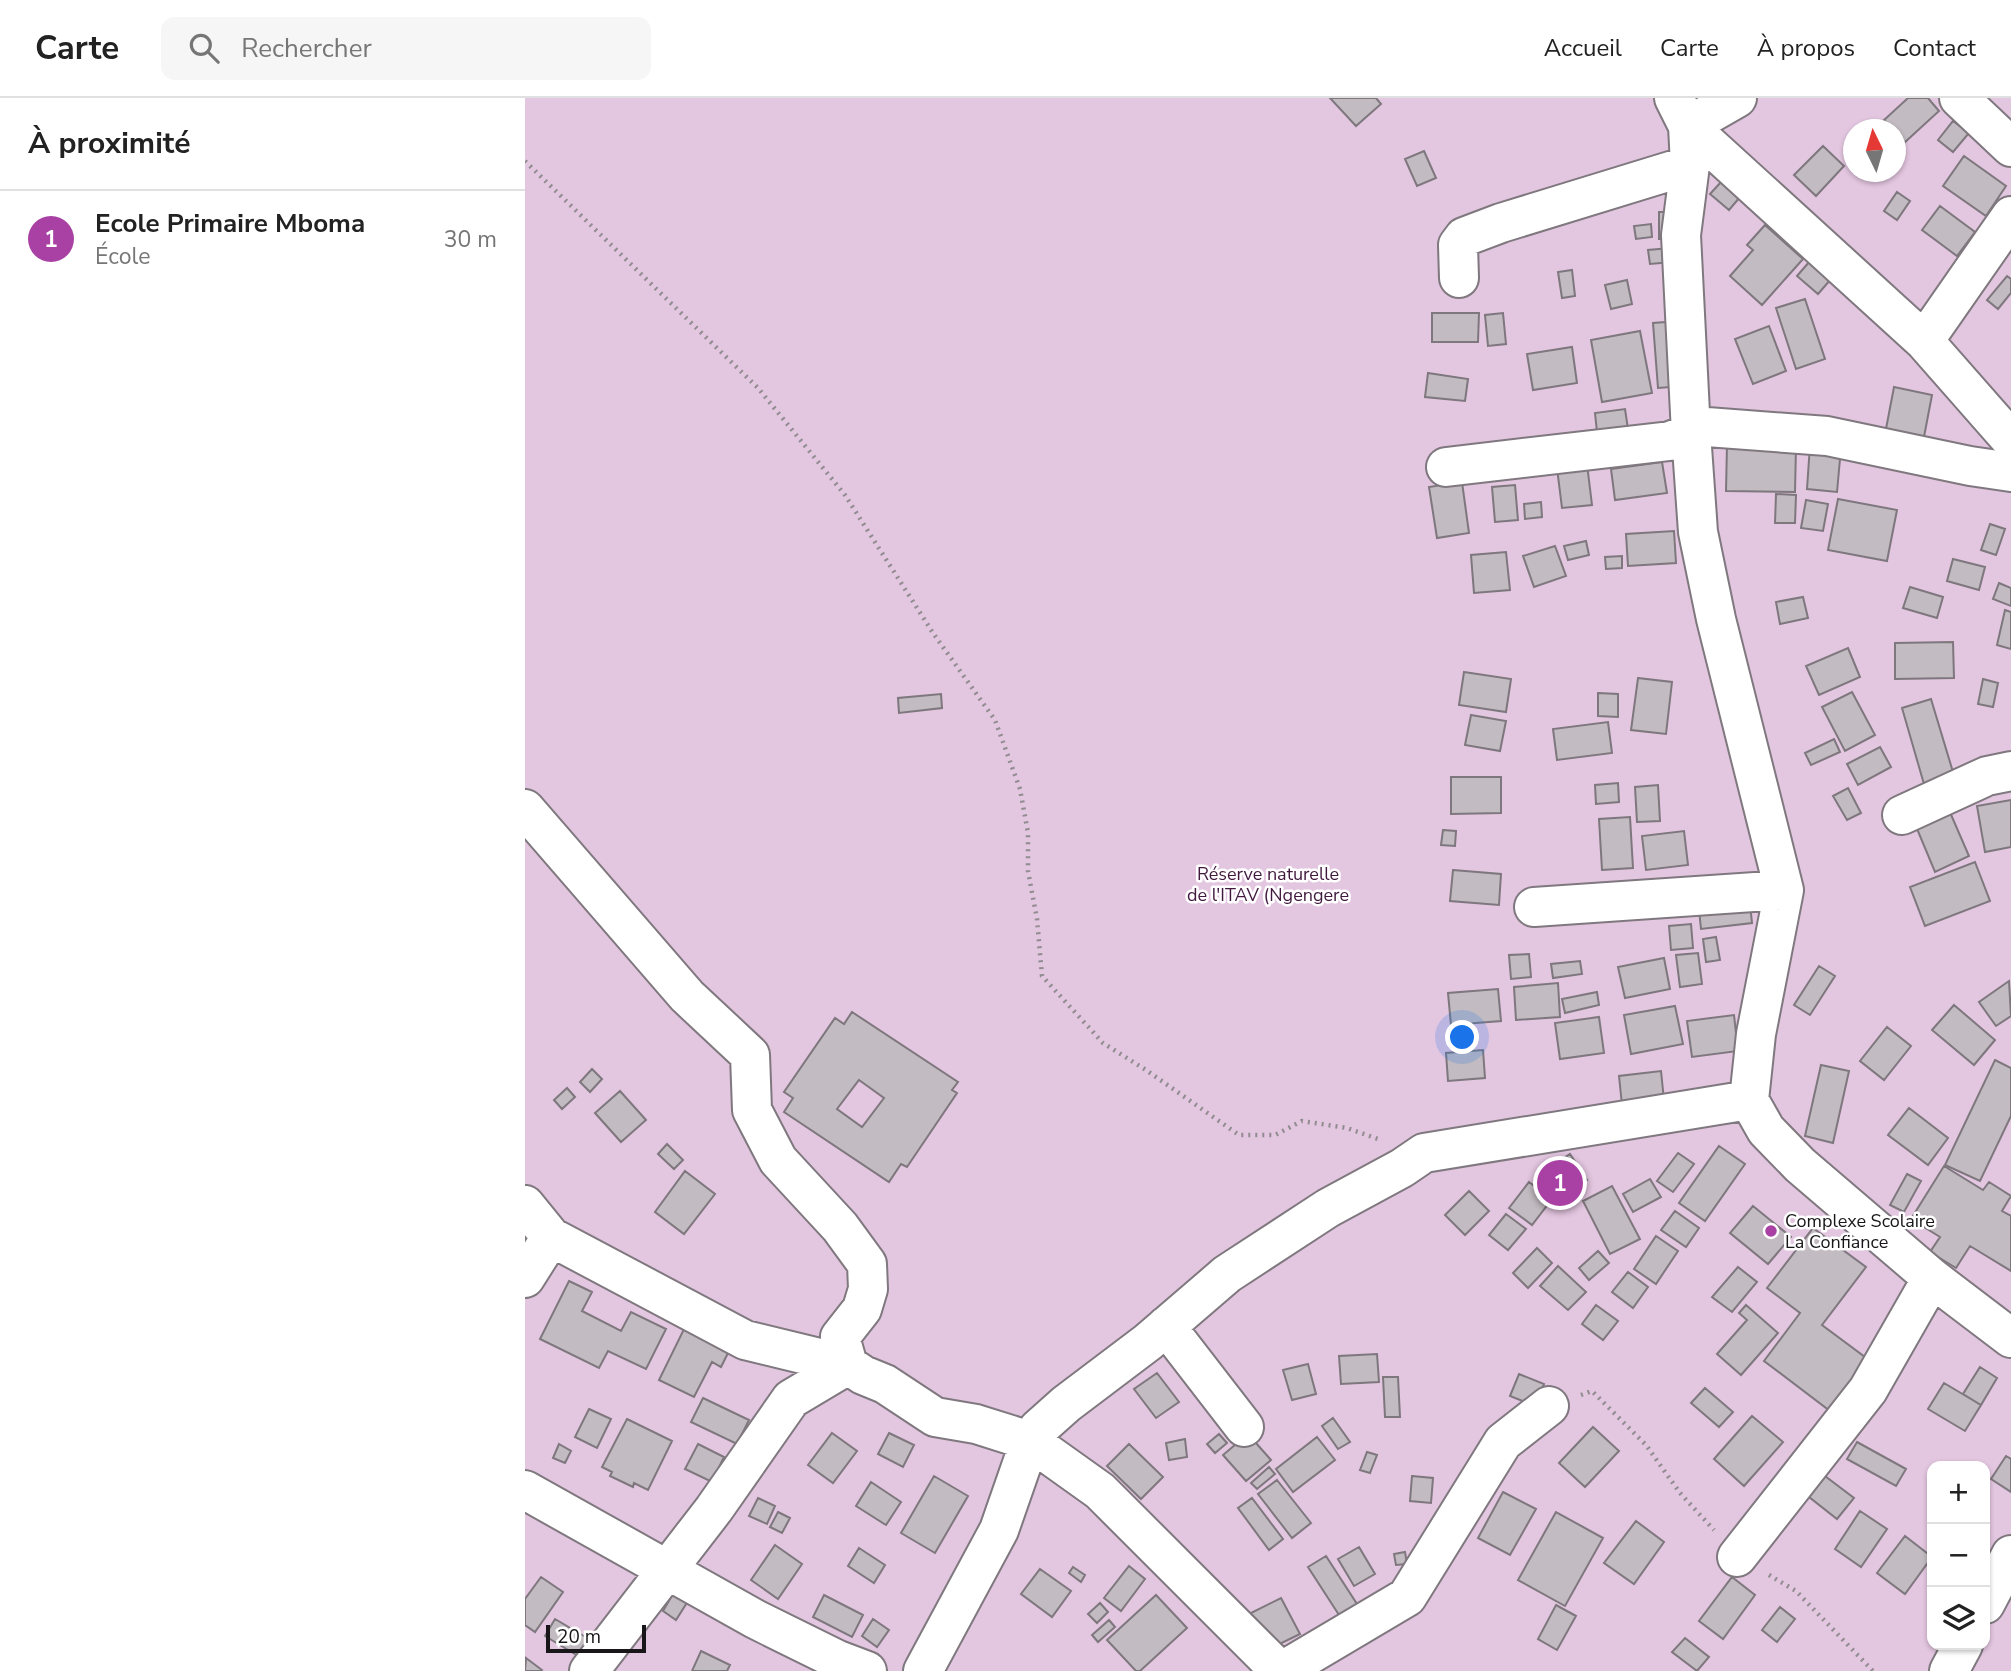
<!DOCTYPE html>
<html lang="fr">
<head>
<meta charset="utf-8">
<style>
	body { margin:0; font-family:"Nunito Sans",sans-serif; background:#f6f6f6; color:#222 }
	.controls { position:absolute; right:21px; bottom:21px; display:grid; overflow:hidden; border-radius:14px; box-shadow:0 2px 5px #0004 }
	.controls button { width:63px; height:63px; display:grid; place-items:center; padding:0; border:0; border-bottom:2px solid #e0e0e0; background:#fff; color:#222; font:35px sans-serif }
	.compass { position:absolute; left:1318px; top:21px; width:63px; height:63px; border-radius:50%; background:#fff; box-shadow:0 2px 5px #0004; rotate:355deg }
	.scale { position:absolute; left:21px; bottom:18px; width:100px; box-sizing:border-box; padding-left:7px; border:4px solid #181618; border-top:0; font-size:19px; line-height:24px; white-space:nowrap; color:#181618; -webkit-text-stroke:5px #fff; paint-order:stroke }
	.you { position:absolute; left:938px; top:940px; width:24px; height:24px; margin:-18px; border:5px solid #fff; border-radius:50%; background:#1a73e8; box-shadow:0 0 0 10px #1a73e833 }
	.badge { display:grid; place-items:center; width:46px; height:46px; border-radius:50%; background:#a941a4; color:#fff; font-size:23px; font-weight:700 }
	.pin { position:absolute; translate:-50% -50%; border:4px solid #fff; box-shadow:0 2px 7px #0006 }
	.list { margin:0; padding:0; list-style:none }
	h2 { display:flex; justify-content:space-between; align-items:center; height:91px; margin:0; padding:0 28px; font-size:30px }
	h2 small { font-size:23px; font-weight:400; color:#767676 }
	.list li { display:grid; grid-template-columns:46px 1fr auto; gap:21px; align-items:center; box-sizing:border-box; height:98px; padding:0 28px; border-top:2px solid #e0e0e0 }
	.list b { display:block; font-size:26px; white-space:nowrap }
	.list p { margin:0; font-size:23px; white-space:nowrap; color:#767676 }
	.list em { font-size:23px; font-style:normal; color:#767676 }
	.icon { flex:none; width:38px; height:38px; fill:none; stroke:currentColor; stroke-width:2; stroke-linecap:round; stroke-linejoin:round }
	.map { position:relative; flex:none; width:1486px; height:1573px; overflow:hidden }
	header { display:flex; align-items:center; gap:42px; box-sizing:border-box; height:98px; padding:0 35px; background:#fff; border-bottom:2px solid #e0e0e0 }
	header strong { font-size:33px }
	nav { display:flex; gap:38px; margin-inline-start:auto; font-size:24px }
	.search { width:490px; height:63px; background:#f6f6f6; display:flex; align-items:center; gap:18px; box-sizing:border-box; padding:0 24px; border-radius:14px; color:#767676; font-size:26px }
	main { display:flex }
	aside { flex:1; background:#fff }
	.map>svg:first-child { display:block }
	.green { fill:#e3c6e0; fill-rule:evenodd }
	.building { fill:#c2bbc1; stroke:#7e777d; stroke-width:2; fill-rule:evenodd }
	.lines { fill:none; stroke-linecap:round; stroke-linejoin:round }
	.minor-casing { stroke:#7f787e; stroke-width:42 }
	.path { stroke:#918c90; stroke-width:4.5; stroke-dasharray:2 5; stroke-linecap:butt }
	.minor { stroke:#fff; stroke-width:38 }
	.poi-dot { fill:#a941a4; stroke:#fff; stroke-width:2.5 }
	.labels { text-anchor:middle; stroke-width:5; stroke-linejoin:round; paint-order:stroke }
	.park-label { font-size:18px; fill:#41193f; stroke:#fff }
	.poi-label { font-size:18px; fill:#181618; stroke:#fff; text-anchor:start }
</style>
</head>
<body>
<header>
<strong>Carte</strong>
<div class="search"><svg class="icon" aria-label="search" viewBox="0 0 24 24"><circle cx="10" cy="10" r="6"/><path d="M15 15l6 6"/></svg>Rechercher</div>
<nav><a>Accueil</a><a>Carte</a><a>À propos</a><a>Contact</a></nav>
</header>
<main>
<aside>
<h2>À proximité<small></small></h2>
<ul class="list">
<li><span class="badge">1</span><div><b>Ecole Primaire Mboma</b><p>École</p></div><em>30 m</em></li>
</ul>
</aside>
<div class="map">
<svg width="1486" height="1573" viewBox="0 0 1486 1573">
	<rect width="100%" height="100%" fill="#f6eef5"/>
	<path class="green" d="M 0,0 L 1486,0 L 1486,1573 L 0,1573 ZM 1328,32 L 1370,32 L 1370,74 L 1328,74 ZM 1407,1368 L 1460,1368 L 1460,1547 L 1407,1547 Z"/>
	<path class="building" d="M 805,0 L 851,0 L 856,6 L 831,28 Z
		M 1383,0 L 1403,0 L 1414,13 L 1379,45 L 1370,35 L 1370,32 L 1367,32 L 1359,22 Z
		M 1428,23 L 1444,35 L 1428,54 L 1413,42 Z
		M 1298,48 L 1319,68 L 1291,98 L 1269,77 Z
		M 899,53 L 911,80 L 892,88 L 880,61 Z
		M 1439,58 L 1481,88 L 1461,118 L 1418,88 Z
		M 1197,83 L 1215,99 L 1204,112 L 1185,96 Z
		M 1372,94 L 1385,103 L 1372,122 L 1359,113 Z
		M 1415,108 L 1450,134 L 1432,158 L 1397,132 Z
		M 1134,114 L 1151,114 L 1150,141 L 1134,141 Z
		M 1126,126 L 1127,139 L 1111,141 L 1109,128 Z
		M 1240,127 L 1278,161 L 1237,207 L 1205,178 L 1228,152 L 1222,147 Z
		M 1145,150 L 1147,164 L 1125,166 L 1123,152 Z
		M 1285,163 L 1306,181 L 1293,196 L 1272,178 Z
		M 1047,172 L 1050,198 L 1037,200 L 1033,174 Z
		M 1482,178 L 1486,181 L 1486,195 L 1473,211 L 1462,202 Z
		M 1102,182 L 1107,206 L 1086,211 L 1080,187 Z
		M 1280,201 L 1300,261 L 1271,271 L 1251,210 Z
		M 907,215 L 954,215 L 953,244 L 907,244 Z
		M 978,215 L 981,246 L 963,248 L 960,217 Z
		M 1154,223 L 1159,288 L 1133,290 L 1128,225 Z
		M 1244,228 L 1261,273 L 1228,286 L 1210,241 Z
		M 1115,233 L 1127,295 L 1077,304 L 1066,242 Z
		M 1047,249 L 1052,285 L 1008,292 L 1002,256 Z
		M 903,275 L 943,281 L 940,303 L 900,299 Z
		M 1369,289 L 1407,297 L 1398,344 L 1360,336 Z
		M 1100,311 L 1103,331 L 1072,334 L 1070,315 Z
		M 1202,347 L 1271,349 L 1270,394 L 1201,393 Z
		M 1285,347 L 1316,350 L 1312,394 L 1282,391 Z
		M 1137,364 L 1142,395 L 1090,402 L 1086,371 Z
		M 1062,366 L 1067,407 L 1037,410 L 1032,370 Z
		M 937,384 L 944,435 L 912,440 L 904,389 Z
		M 990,387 L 993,422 L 970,424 L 967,389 Z
		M 1251,396 L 1271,397 L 1270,425 L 1250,425 Z
		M 1313,401 L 1372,412 L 1362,463 L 1303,452 Z
		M 1281,402 L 1303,406 L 1298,433 L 1276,430 Z
		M 1016,404 L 1017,419 L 1000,421 L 999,406 Z
		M 1465,426 L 1480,431 L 1471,457 L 1456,452 Z
		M 1149,433 L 1151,465 L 1103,468 L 1101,436 Z
		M 1061,443 L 1064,457 L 1043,462 L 1039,448 Z
		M 1030,448 L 1041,478 L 1009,489 L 998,458 Z
		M 981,454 L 985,492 L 949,495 L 946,457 Z
		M 1097,458 L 1097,470 L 1081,471 L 1080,459 Z
		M 1428,461 L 1460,469 L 1454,492 L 1422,483 Z
		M 1474,485 L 1486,490 L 1486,508 L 1468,501 Z
		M 1385,489 L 1418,499 L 1412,520 L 1378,510 Z
		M 1278,499 L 1283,520 L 1255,526 L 1251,504 Z
		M 1480,512 L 1486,514 L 1486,551 L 1472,547 Z
		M 1428,544 L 1429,580 L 1370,581 L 1370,545 Z
		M 1323,550 L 1335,579 L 1294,597 L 1281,568 Z
		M 939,574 L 986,581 L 981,614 L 934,607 Z
		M 1113,580 L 1147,584 L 1141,636 L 1106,632 Z
		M 1458,581 L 1473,585 L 1468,609 L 1453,606 Z
		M 1327,594 L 1350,637 L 1320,653 L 1297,609 Z
		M 1073,595 L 1093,596 L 1093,619 L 1073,618 Z
		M 416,596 L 417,610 L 374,615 L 373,600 Z
		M 1406,601 L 1431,684 L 1401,693 L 1377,610 Z
		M 946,617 L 981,623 L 975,653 L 940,647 Z
		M 1083,624 L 1087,655 L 1032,662 L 1028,631 Z
		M 1309,641 L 1315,654 L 1286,667 L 1280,655 Z
		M 1355,649 L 1366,669 L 1333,687 L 1322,666 Z
		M 926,679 L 976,679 L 976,715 L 926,716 Z
		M 1093,685 L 1094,704 L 1071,706 L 1070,687 Z
		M 1133,687 L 1135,723 L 1112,724 L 1110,689 Z
		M 1323,690 L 1336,715 L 1322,722 L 1308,698 Z
		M 1486,702 L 1486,749 L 1460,754 L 1452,708 Z
		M 1424,712 L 1444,758 L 1410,774 L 1390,726 Z
		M 1105,719 L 1108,770 L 1077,772 L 1074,721 Z
		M 918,732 L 931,733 L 930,748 L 916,747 Z
		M 1159,733 L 1163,767 L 1121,772 L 1117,738 Z
		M 1450,764 L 1465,803 L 1400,828 L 1385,789 Z
		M 928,772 L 976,776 L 974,807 L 925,803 Z
		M 1224,796 L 1227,825 L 1176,831 L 1173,802 Z
		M 1166,826 L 1168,850 L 1146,852 L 1144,828 Z
		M 1191,839 L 1195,862 L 1181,864 L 1178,841 Z
		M 1173,855 L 1177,886 L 1155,889 L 1151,857 Z
		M 1004,856 L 1006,879 L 986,881 L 984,857 Z
		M 1139,860 L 1145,891 L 1100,900 L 1093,869 Z
		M 1055,863 L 1057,876 L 1028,880 L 1026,866 Z
		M 1294,868 L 1310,878 L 1285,917 L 1269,907 Z
		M 1484,883 L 1486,918 L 1471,928 L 1454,904 Z
		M 1033,885 L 1035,919 L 991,922 L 989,889 Z
		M 973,891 L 976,923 L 926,927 L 923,895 Z
		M 1072,894 L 1074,907 L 1040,915 L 1037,901 Z
		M 1429,907 L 1470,942 L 1449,967 L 1407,932 Z
		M 1150,908 L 1158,946 L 1106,956 L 1099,917 Z
		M 327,914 L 433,984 L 427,992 L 432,995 L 382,1069 L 376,1066 L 364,1084 L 259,1014 L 268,1000 L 259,994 L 310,920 L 319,926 ZM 334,982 L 359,1000 L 337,1029 L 312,1011 Z
		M 1209,917 L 1213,953 L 1167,959 L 1162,923 Z
		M 1074,919 L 1079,955 L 1035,961 L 1030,925 Z
		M 1362,929 L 1386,948 L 1359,982 L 1335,963 Z
		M 958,952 L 960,980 L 923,983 L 921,955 Z
		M 1470,962 L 1486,970 L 1486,1018 L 1455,1083 L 1420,1067 Z
		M 1296,967 L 1324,973 L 1308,1045 L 1280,1038 Z
		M 67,971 L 77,981 L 65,994 L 55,984 Z
		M 1136,973 L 1139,1002 L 1097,1007 L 1094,978 Z
		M 42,990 L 50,999 L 37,1011 L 29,1002 Z
		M 95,993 L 121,1022 L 96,1044 L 70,1015 Z
		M 1384,1010 L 1423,1040 L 1403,1067 L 1363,1037 Z
		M 142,1046 L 158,1062 L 149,1071 L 133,1056 Z
		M 1194,1048 L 1220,1066 L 1180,1123 L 1154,1105 Z
		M 1153,1055 L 1169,1066 L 1148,1094 L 1132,1083 Z
		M 1045,1056 L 1062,1082 L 1036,1099 L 1019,1073 Z
		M 1419,1068 L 1458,1092 L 1464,1084 L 1486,1098 L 1477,1113 L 1486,1118 L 1486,1173 L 1445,1148 L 1431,1170 L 1405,1154 L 1415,1139 L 1386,1121 Z
		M 160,1073 L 190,1096 L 159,1136 L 130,1114 Z
		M 1382,1076 L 1396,1083 L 1379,1114 L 1365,1107 Z
		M 1125,1081 L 1136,1099 L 1108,1114 L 1098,1096 Z
		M 1004,1084 L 1027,1101 L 1007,1127 L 984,1110 Z
		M 1087,1088 L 1115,1141 L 1085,1156 L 1058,1103 Z
		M 944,1093 L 964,1113 L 940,1137 L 920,1117 Z
		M 1228,1108 L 1266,1139 L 1243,1166 L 1205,1135 Z
		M 1150,1113 L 1174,1130 L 1161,1149 L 1136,1132 Z
		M 981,1116 L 1001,1131 L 983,1152 L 964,1137 Z
		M 1288,1130 L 1341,1169 L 1297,1227 L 1348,1265 L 1309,1316 L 1239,1263 L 1275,1215 L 1242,1190 Z
		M 1131,1138 L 1153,1153 L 1131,1186 L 1109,1171 Z
		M 1012,1150 L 1027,1165 L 1003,1190 L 988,1175 Z
		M 1073,1153 L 1084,1165 L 1064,1182 L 1054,1170 Z
		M 1033,1168 L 1061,1194 L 1043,1212 L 1015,1188 Z
		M 1213,1169 L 1232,1184 L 1207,1214 L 1187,1199 Z
		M 1103,1174 L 1123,1189 L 1108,1210 L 1087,1194 Z
		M 44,1183 L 67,1194 L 57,1213 L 96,1233 L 106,1214 L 141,1231 L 121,1271 L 83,1253 L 74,1270 L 15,1241 Z
		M 1071,1207 L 1093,1223 L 1078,1242 L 1057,1226 Z
		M 1221,1207 L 1253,1235 L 1216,1277 L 1192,1256 L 1222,1222 L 1214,1215 Z
		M 161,1227 L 206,1249 L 196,1269 L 187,1264 L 169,1299 L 134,1282 Z
		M 852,1256 L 854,1284 L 816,1286 L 814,1258 Z
		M 783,1266 L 791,1296 L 767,1302 L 758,1272 Z
		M 1455,1269 L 1472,1280 L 1456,1307 L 1438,1296 Z
		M 632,1275 L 654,1304 L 631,1320 L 609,1291 Z
		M 994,1276 L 1019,1286 L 1010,1308 L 985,1298 Z
		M 858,1279 L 873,1279 L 875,1319 L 860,1319 Z
		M 1419,1285 L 1456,1307 L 1440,1333 L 1403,1311 Z
		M 1180,1290 L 1208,1314 L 1194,1329 L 1166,1305 Z
		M 178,1300 L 224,1322 L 212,1346 L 166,1324 Z
		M 64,1311 L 86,1321 L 72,1350 L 50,1339 Z
		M 1227,1318 L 1258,1344 L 1219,1388 L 1189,1361 Z
		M 808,1320 L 825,1344 L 813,1351 L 797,1328 Z
		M 102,1321 L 147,1343 L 123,1392 L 109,1385 L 108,1389 L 85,1378 L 87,1374 L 77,1369 Z
		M 1068,1329 L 1094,1353 L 1060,1389 L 1034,1365 Z
		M 307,1335 L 332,1353 L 308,1385 L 283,1367 Z
		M 364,1335 L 389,1347 L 378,1369 L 353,1356 Z
		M 694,1336 L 702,1345 L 690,1355 L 682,1346 Z
		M 723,1336 L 746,1362 L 721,1383 L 698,1357 Z
		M 792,1339 L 810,1362 L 768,1394 L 751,1371 Z
		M 660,1341 L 662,1359 L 644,1362 L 641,1345 Z
		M 1332,1344 L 1381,1371 L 1371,1388 L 1322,1361 Z
		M 34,1346 L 46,1353 L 40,1365 L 28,1360 Z
		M 173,1346 L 199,1359 L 187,1384 L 160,1371 Z
		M 604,1346 L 638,1379 L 616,1401 L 582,1368 Z
		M 842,1354 L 852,1357 L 845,1375 L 835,1372 Z
		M 1481,1358 L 1486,1361 L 1486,1394 L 1466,1381 Z
		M 744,1369 L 750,1376 L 732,1391 L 726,1385 Z
		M 1296,1375 L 1329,1400 L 1312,1421 L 1279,1395 Z
		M 409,1378 L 443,1398 L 410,1455 L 376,1435 Z
		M 887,1378 L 908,1380 L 906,1405 L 885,1403 Z
		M 752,1382 L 786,1425 L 767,1440 L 733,1396 Z
		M 346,1384 L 376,1404 L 361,1427 L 331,1408 Z
		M 978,1394 L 1011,1411 L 985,1457 L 953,1440 Z
		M 233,1400 L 250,1408 L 242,1426 L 224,1418 Z
		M 727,1400 L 758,1441 L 744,1452 L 713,1410 Z
		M 1335,1413 L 1362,1431 L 1336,1469 L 1310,1451 Z
		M 253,1414 L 265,1420 L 257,1435 L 245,1429 Z
		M 1031,1414 L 1078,1440 L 1040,1508 L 993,1482 Z
		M 1111,1423 L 1139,1444 L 1109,1486 L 1079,1465 Z
		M 1380,1438 L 1407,1459 L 1380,1496 L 1352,1475 Z
		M 250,1447 L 277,1466 L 253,1501 L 226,1482 Z
		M 834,1449 L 850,1476 L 829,1488 L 813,1461 Z
		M 334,1450 L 360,1467 L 349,1485 L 323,1468 Z
		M 880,1454 L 882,1466 L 871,1467 L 869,1456 Z
		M 801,1458 L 832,1506 L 814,1517 L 783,1469 Z
		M 604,1468 L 620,1481 L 596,1513 L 579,1500 Z
		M 548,1469 L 560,1477 L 556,1484 L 544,1475 Z
		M 515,1471 L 546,1493 L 527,1519 L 496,1496 Z
		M 16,1479 L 38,1494 L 10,1534 L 0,1527 L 0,1501 Z
		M 1207,1479 L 1230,1497 L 1198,1541 L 1174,1523 Z
		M 149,1494 L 163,1503 L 151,1522 L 138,1513 Z
		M 299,1497 L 338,1517 L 327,1539 L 288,1519 Z
		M 631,1497 L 662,1530 L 615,1573 L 611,1573 L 582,1542 Z
		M 756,1500 L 775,1536 L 744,1551 L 726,1515 Z
		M 575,1505 L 583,1514 L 572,1525 L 563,1516 Z
		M 1031,1507 L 1051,1518 L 1032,1552 L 1013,1541 Z
		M 1255,1509 L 1270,1521 L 1252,1544 L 1237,1532 Z
		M 30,1521 L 64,1541 L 53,1558 L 20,1538 Z
		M 348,1521 L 364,1532 L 352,1549 L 337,1538 Z
		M 584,1522 L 590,1529 L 573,1544 L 567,1537 Z
		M 1160,1540 L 1184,1559 L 1172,1573 L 1147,1554 Z
		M 176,1553 L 205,1567 L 202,1573 L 167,1573 Z
		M 1,1560 L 17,1572 L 16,1573 L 0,1573 Z"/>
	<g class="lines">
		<defs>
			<path id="minor" d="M 1149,0 L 1163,28 L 1399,243 L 1486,342
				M 1434,0 L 1486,49
				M 1163,28 L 1165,67 L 1156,137 L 1166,335 L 1173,434 L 1191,521 L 1259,792 L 1231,936 L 1224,1002 L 1241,1032 L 1275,1067 L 1407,1180 L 1486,1240
				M 1163,28 L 1212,0
				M 934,180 L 933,147 L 939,139 L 976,125 L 1165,67
				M 1399,243 L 1486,118
				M 921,369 L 1145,343 L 1182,329 L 1302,338 L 1445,368 L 1486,374
				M 0,711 L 162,898 L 225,957 L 227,1012 L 253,1062 L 315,1129 L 342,1166 L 343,1191 L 337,1211 L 315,1239 L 323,1267 L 266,1301 L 189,1411 L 64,1573
				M 1377,717 L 1462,678 L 1486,673
				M 1009,809 L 1259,792
				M 0,1107 L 26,1139 L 220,1242 L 323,1267 L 338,1277 L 360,1286 L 410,1319 L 451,1326 L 505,1343 L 575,1393 L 755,1573
				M 0,1180 L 26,1139
				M 641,1228 L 719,1329
				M 0,1392 L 230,1521 L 313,1562 L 342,1573
				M 1212,1459 L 1343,1292 L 1407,1180
				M 1460,1506 L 1486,1457
				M 398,1573 L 474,1432 L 505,1343 L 513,1331 L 541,1306 L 623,1244 L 702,1176 L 803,1110 L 877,1070 L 899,1055 L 1224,1002
				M 757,1573 L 882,1499 L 978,1344 L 1024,1308
				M 1424,1573 L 1438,1547"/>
		</defs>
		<use href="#minor" class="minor-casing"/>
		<path class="path" d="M 0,63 L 233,290 L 320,397 L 408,535 L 470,622 L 495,691 L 503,735 L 503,773 L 512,821 L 517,878 L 578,945 L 621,972 L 714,1037 L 750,1037 L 777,1023 L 822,1030 L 853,1041
			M 1056,1297 L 1067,1293 L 1121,1347 L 1155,1395 L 1189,1432
			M 1244,1477 L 1271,1493 L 1348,1573"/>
		<use href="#minor" class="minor"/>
	</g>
	<circle class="poi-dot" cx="1246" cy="1133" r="7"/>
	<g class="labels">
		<g class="park-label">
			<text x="743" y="782">Réserve naturelle<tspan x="743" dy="21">de l'ITAV (Ngengere</tspan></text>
		</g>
		<g class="poi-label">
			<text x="1260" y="1129">Complexe Scolaire<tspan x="1260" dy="21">La Confiance</tspan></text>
		</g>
	</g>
</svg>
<div class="controls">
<button>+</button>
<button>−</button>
<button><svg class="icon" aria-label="layers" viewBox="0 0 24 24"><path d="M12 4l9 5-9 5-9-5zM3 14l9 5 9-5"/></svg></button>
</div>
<svg class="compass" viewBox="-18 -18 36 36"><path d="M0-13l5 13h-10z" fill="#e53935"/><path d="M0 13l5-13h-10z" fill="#767676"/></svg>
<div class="scale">20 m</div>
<div class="you"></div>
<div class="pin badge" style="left:1035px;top:1085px">1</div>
</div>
</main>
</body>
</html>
